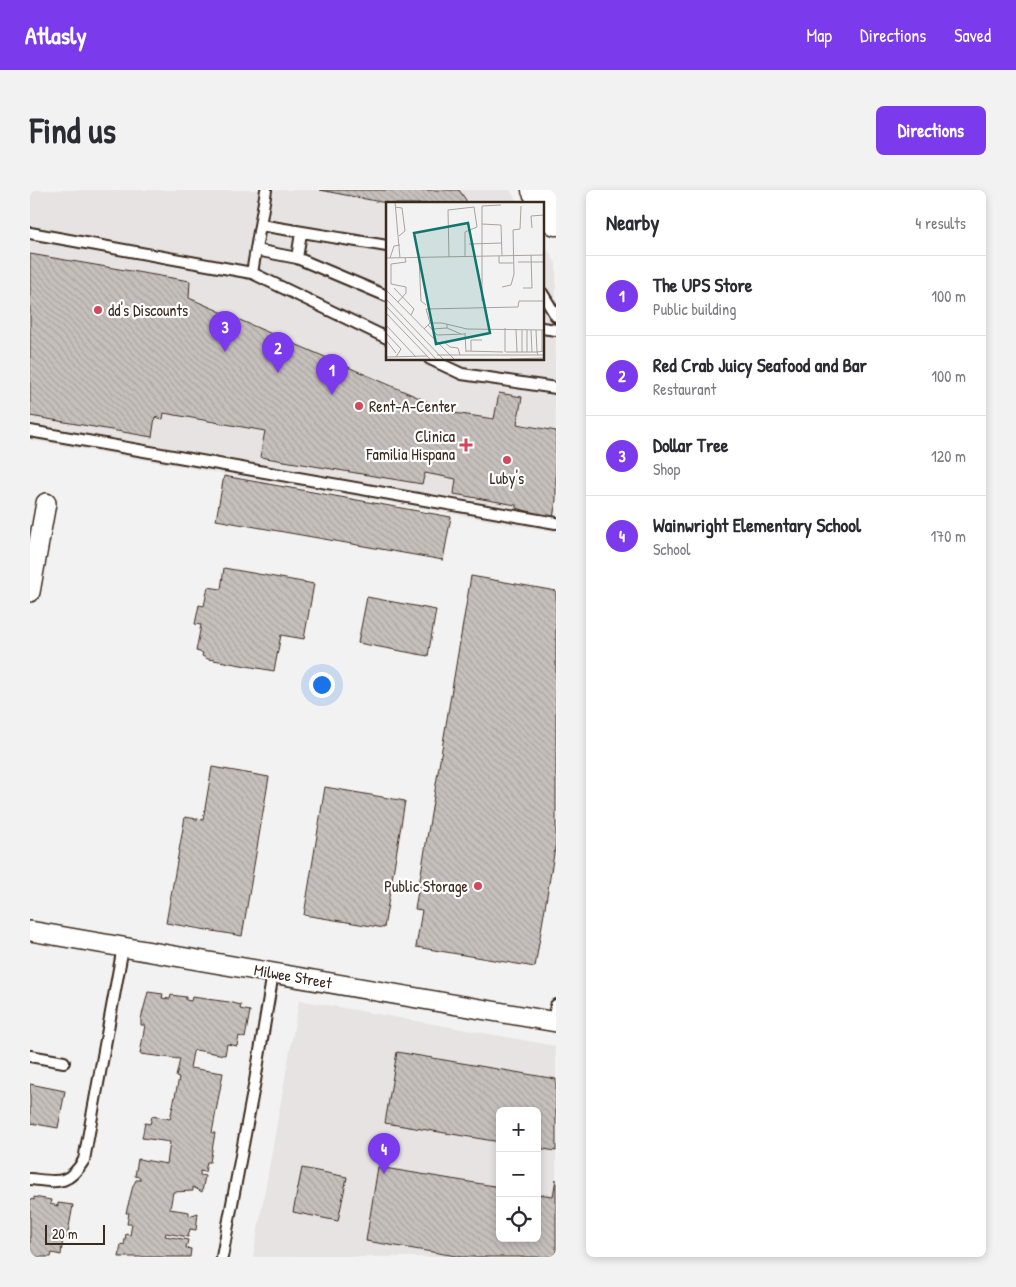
<!DOCTYPE html>
<html lang="en">
<head>
<meta charset="utf-8">
<style>
	body { margin:0; font-family:"Patrick Hand",sans-serif; background:#f2f2f3; color:#2b2b33 }
	.controls { position:absolute; right:15px; bottom:15px; display:grid; overflow:hidden; border-radius:8px; box-shadow:0 2px 8px #0003 }
	.controls button { width:45px; height:45px; display:grid; place-items:center; padding:0; border:0; border-bottom:1px solid #e1e1e2; background:#fff; color:#2b2b33; font:25px sans-serif }
	.scale { position:absolute; left:15px; bottom:12px; width:60px; box-sizing:border-box; padding-left:5px; border:2px solid #3b2a1e; border-top:0; font-size:14px; line-height:18px; white-space:nowrap; color:#3b2a1e; -webkit-text-stroke:4px #fff; paint-order:stroke }
	.you { position:absolute; left:291px; top:494px; width:18px; height:18px; margin:-12px; border:4px solid #fff; border-radius:50%; background:#1a73e8; box-shadow:0 0 0 8px #1a73e833 }
	.badge { display:grid; place-items:center; width:32px; height:32px; border-radius:50%; background:#7c3aed; color:#fff; font-size:16px; font-weight:700 }
	.pin { position:absolute; translate:-50% -41px; filter:drop-shadow(0 1px 2px #0008) }
	.pin::after { content:''; position:absolute; top:26px; width:18px; height:15px; background:inherit; clip-path:polygon(0 0,100% 0,50% 100%) }
	.list { margin:0; padding:0; list-style:none }
	h2 { display:flex; justify-content:space-between; align-items:center; height:65px; margin:0; padding:0 20px; font-size:21px }
	h2 small { font-size:16px; font-weight:400; color:#7c7c81 }
	.list li { display:grid; grid-template-columns:32px 1fr auto; gap:15px; align-items:center; box-sizing:border-box; height:80px; padding:0 20px; border-top:1px solid #e1e1e2 }
	.list b { display:block; font-size:19px; white-space:nowrap }
	.list p { margin:0; font-size:16px; white-space:nowrap; color:#7c7c81 }
	.list em { font-size:16px; font-style:normal; color:#7c7c81 }
	.icon { flex:none; width:28px; height:28px; fill:none; stroke:currentColor; stroke-width:2; stroke-linecap:round; stroke-linejoin:round }
	.map { position:relative; flex:none; width:526px; height:1067px; overflow:hidden; border-radius:8px }
	header { display:flex; align-items:center; gap:30px; box-sizing:border-box; height:70px; padding:0 25px; background:#7c3aed; color:#fff }
	header strong { font-size:24px }
	nav { display:flex; gap:28px; margin-inline-start:auto; font-size:18px }
	.intro { display:flex; align-items:center; justify-content:space-between; box-sizing:border-box; height:120px; padding:0 30px }
	h1 { margin:0; font-size:35px }
	.button { padding:12px 22px; border-radius:8px; background:#7c3aed; color:#fff; font-size:18px; font-weight:700 }
	main { display:flex; gap:30px; padding:0 30px }
	aside { flex:1; background:#fff; border-radius:8px; box-shadow:0 2px 8px #0003 }
	.map>svg:first-child { display:block }
	.built { fill:#e6e3e2; fill-rule:evenodd }
	.building { fill:url(#building-back-hatch); stroke:#3b2a1e }
	.lines { fill:none; stroke-linecap:round; stroke-linejoin:round }
	.lane-casing { stroke:#3b2a1e; stroke-width:14 }
	.street-casing { stroke:#3b2a1e; stroke-width:22 }
	.secondary-casing { stroke:#3b2a1e; stroke-width:31 }
	.lane { stroke:#fff; stroke-width:10 }
	.street { stroke:#fff; stroke-width:19 }
	.secondary { stroke:#fff; stroke-width:28 }
	.poi-dot { fill:#d1495b; stroke:#fff; stroke-width:2 }
	.labels { text-anchor:middle; stroke-width:4.5; stroke-linejoin:round; paint-order:stroke }
	.poi-label { font-size:16px; fill:#3b2a1e; stroke:#fff; text-anchor:start }
	.street-label { font-size:16px; fill:#3b2a1e; stroke:#fff }
	.inset-road { fill:none; stroke:#a9a29d; stroke-width:1 }
	.view { fill:#0f766e; fill-opacity:0.15; stroke:#0f766e; stroke-width:2.5 }
	.inset-edge { fill:none; stroke:#3b2a1e; stroke-width:2.5 }
</style>
</head>
<body>
<header>
<strong>Atlasly</strong>
<nav><a>Map</a><a>Directions</a><a>Saved</a></nav>
</header>
<div class="intro"><h1>Find us</h1><a class="button">Directions</a></div>
<main>
<div class="map">
<svg width="526" height="1067" viewBox="0 0 526 1067">
	<defs>
		<pattern id="building-back-hatch" width="6" height="6" patternUnits="userSpaceOnUse" patternTransform="scale(1.25)"><rect width="6" height="6" fill="#c6c0bd"/><path d="M-1 5l2 2M0 0l6 6M5-1l2 2" fill="none" stroke="#aba5a2"/></pattern>
	</defs>
	<rect width="100%" height="100%" fill="#f3f2f2"/>
	<filter id="ink" filterUnits="userSpaceOnUse"><feTurbulence type="fractalNoise" baseFrequency=".02" numOctaves="2"/><feDisplacementMap in="SourceGraphic" scale="10" xChannelSelector="R" yChannelSelector="G"/><feConvolveMatrix kernelMatrix="1 2 1 2 8 2 1 2 1" color-interpolation-filters="sRGB"/></filter>
	<g filter="url(#ink)">
		<path class="built" d="M 0,0 L 480,0 L 489,14 L 357,14 L 357,169 L 512,169 L 512,51 L 526,73 L 526,342 L 0,250 Z
			M 269,810 L 526,856 L 526,1067 L 223,1067 ZM 470,921 L 507,921 L 507,1048 L 470,1048 Z"/>
		<path class="building" d="M 290,0 L 429,0 L 436,10 L 436,14 L 361,14 Z
			M 0,64 L 160,91 L 159,108 L 424,223 L 464,229 L 469,203 L 492,207 L 487,234 L 526,241 L 526,310 L 523,328 L 486,318 L 486,315 L 424,304 L 426,289 L 395,283 L 392,294 L 230,267 L 235,241 L 134,223 L 133,229 L 125,227 L 122,247 L 0,226 Z
			M 194,286 L 421,327 L 413,370 L 186,330 Z
			M 194,378 L 284,394 L 274,449 L 251,445 L 244,481 L 178,469 L 172,466 L 173,463 L 166,461 L 171,435 L 165,434 L 169,415 L 174,416 L 178,397 L 191,399 Z
			M 441,386 L 526,401 L 526,652 L 505,777 L 386,757 L 392,720 L 385,719 Z
			M 337,407 L 406,420 L 398,466 L 328,453 Z
			M 182,577 L 239,587 L 212,746 L 136,733 L 155,627 L 173,630 Z
			M 295,597 L 375,611 L 354,738 L 274,725 Z
			M 118,802 L 133,804 L 132,808 L 140,809 L 141,805 L 156,807 L 156,810 L 161,811 L 162,807 L 199,812 L 211,815 L 210,819 L 220,821 L 215,848 L 209,846 L 207,856 L 197,854 L 195,865 L 165,860 L 163,862 L 160,878 L 193,883 L 182,943 L 185,943 L 180,972 L 177,972 L 175,982 L 170,981 L 170,985 L 175,986 L 172,1002 L 163,997 L 163,1001 L 143,1002 L 140,1019 L 159,1022 L 159,1026 L 168,1023 L 166,1040 L 160,1039 L 158,1047 L 136,1043 L 135,1046 L 158,1050 L 156,1058 L 161,1059 L 160,1067 L 89,1067 L 91,1054 L 94,1055 L 96,1044 L 100,1045 L 102,1034 L 97,1034 L 99,1023 L 96,1023 L 103,996 L 106,990 L 110,990 L 110,987 L 105,986 L 108,969 L 137,974 L 140,952 L 112,948 L 115,933 L 120,934 L 122,926 L 140,929 L 149,888 L 146,887 L 150,869 L 110,864 L 115,835 L 111,835 L 111,829 Z
			M 367,862 L 526,889 L 526,961 L 507,958 L 507,921 L 470,921 L 470,952 L 355,933 Z
			M 0,894 L 35,901 L 28,938 L 0,933 Z
			M 348,977 L 470,997 L 470,1048 L 507,1048 L 507,1004 L 523,1006 L 526,989 L 526,1067 L 432,1067 L 336,1051 Z
			M 272,978 L 317,987 L 308,1031 L 263,1022 Z
			M 4,1007 L 21,1010 L 20,1014 L 28,1016 L 28,1013 L 43,1015 L 37,1048 L 33,1047 L 31,1065 L 22,1063 L 21,1067 L 0,1067 L 0,1009 L 4,1010 Z"/>
		<g class="lines">
			<defs>
				<path id="lane" d="M 230,35 L 357,56
					M 0,43 L 222,83 L 357,148
					M 271,43 L 267,68 L 357,106
					M 226,60 L 267,68
					M 222,83 L 236,0
					M 512,103 L 526,126
					M 512,138 L 526,140
					M 400,169 L 432,184 L 526,198
					M 0,241 L 526,333
					M 523,832 L 526,815
					M 0,866 L 34,872
					M 0,989 C 28,992 38,996 54,970 L 93,757
					M 192,1067 L 225,891 L 243,783"/>
				<path id="street" d="M 0,402 L 16,313
					M 0,741 L 526,832"/>
				<path id="secondary" d="M 506,0 L 526,31"/>
			</defs>
			<use href="#lane" class="lane-casing"/>
			<use href="#street" class="street-casing"/>
			<use href="#secondary" class="secondary-casing"/>
			<use href="#lane" class="lane"/>
			<use href="#street" class="street"/>
			<use href="#secondary" class="secondary"/>
		</g>
	</g>
	<g class="poi-dot">
		<circle cx="68" cy="120" r="5"/>
		<circle cx="329" cy="216" r="5"/>
		<path d="M433.5 247.5h5v5h5v5h-5v5h-5v-5h-5v-5h5z"/>
		<circle cx="477" cy="270" r="5"/>
		<circle cx="448" cy="696" r="5"/>
	</g>
	<g class="labels">
		<g class="poi-label">
			<text x="78" y="126">dd's Discounts</text>
			<text x="339" y="222">Rent-A-Center</text>
			<text x="425" y="252" text-anchor="end">Clinica<tspan x="425" dy="18">Familia Hispana</tspan></text>
			<text x="477" y="294" text-anchor="middle">Luby's</text>
			<text x="438" y="702" text-anchor="end">Public Storage</text>
		</g>
		<g class="street-label">
			<text transform="translate(263 786) rotate(10)" y="6">Milwee Street</text>
		</g>
	</g>
	<g transform="translate(356 12)">
		<rect width="158" height="158" fill="#f3f2f2"/>
		<path class="inset-road" d="M 9,0 L 14,56M 9,5 L 16,6 L 19,29 L 13,34M 96,22 L 115,23 L 116,54M 146,26 L 145,14 L 158,13M 83,42 L 116,41M 113,54 L 113,61 L 127,61M 63,55 L 62,8 L 88,5 L 91,25 L 79,30 L 79,55M 0,56 L 158,53M 4,56 L 8,44 L 14,43M 33,56 L 35,99 L 40,103M 132,60 L 158,60M 116,85 L 125,83 L 128,72 L 127,28 L 134,27 L 135,4M 8,86 L 28,107 L 25,113M 137,86 L 146,86 L 145,53M 0,88 L 68,157M 0,97 L 57,157M 96,99 L 96,4 L 115,3M 12,100 L 20,91 L 20,85 L 5,82 L 5,62 L 20,60 L 19,56M 0,104 L 50,157M 0,111 L 44,157M 44,121 L 40,107 L 132,105 L 133,99 L 158,99M 61,122 L 61,126 L 75,132M 0,123 L 30,155M 42,123 L 51,133 L 79,132M 38,127 L 44,121 L 56,121 L 81,127 L 158,128M 46,127 L 61,126M 130,127 L 131,150M 136,128 L 136,150M 141,128 L 141,150M 145,128 L 146,150M 150,128 L 151,150 L 158,149M 156,128 L 156,150M 0,131 L 15,147 L 10,155M 79,131 L 80,150M 0,138 L 10,151M 54,142 L 58,140 L 64,145 L 72,146 L 74,153M 80,149 L 117,150M 85,149 L 85,138 L 96,138M 119,150 L 119,126M 120,150 L 151,150 L 152,153M 51,153 L 158,153M 0,155 L 41,154M 124,157 L 158,156"/>
		<path class="view" d="M 82,21 L 104,131 L 50,142 L 28,31 Z"/>
		<rect width="158" height="158" class="inset-edge"/>
	</g>
</svg>
<div class="controls">
<button>+</button>
<button>−</button>
<button><svg class="icon" aria-label="locate" viewBox="0 0 24 24"><circle cx="12" cy="12" r="6"/><path d="M12 2v4M12 18v4M2 12h4M18 12h4"/></svg></button>
</div>
<div class="scale">20 m</div>
<div class="you"></div>
<div class="pin badge" style="left:302px;top:205px">1</div>
<div class="pin badge" style="left:248px;top:183px">2</div>
<div class="pin badge" style="left:195px;top:162px">3</div>
<div class="pin badge" style="left:354px;top:984px">4</div>
</div>
<aside>
<h2>Nearby<small>4 results</small></h2>
<ul class="list">
<li><span class="badge">1</span><div><b>The UPS Store</b><p>Public building</p></div><em>100 m</em></li>
<li><span class="badge">2</span><div><b>Red Crab Juicy Seafood and Bar</b><p>Restaurant</p></div><em>100 m</em></li>
<li><span class="badge">3</span><div><b>Dollar Tree</b><p>Shop</p></div><em>120 m</em></li>
<li><span class="badge">4</span><div><b>Wainwright Elementary School</b><p>School</p></div><em>170 m</em></li>
</ul>
</aside>
</main>
</body>
</html>
